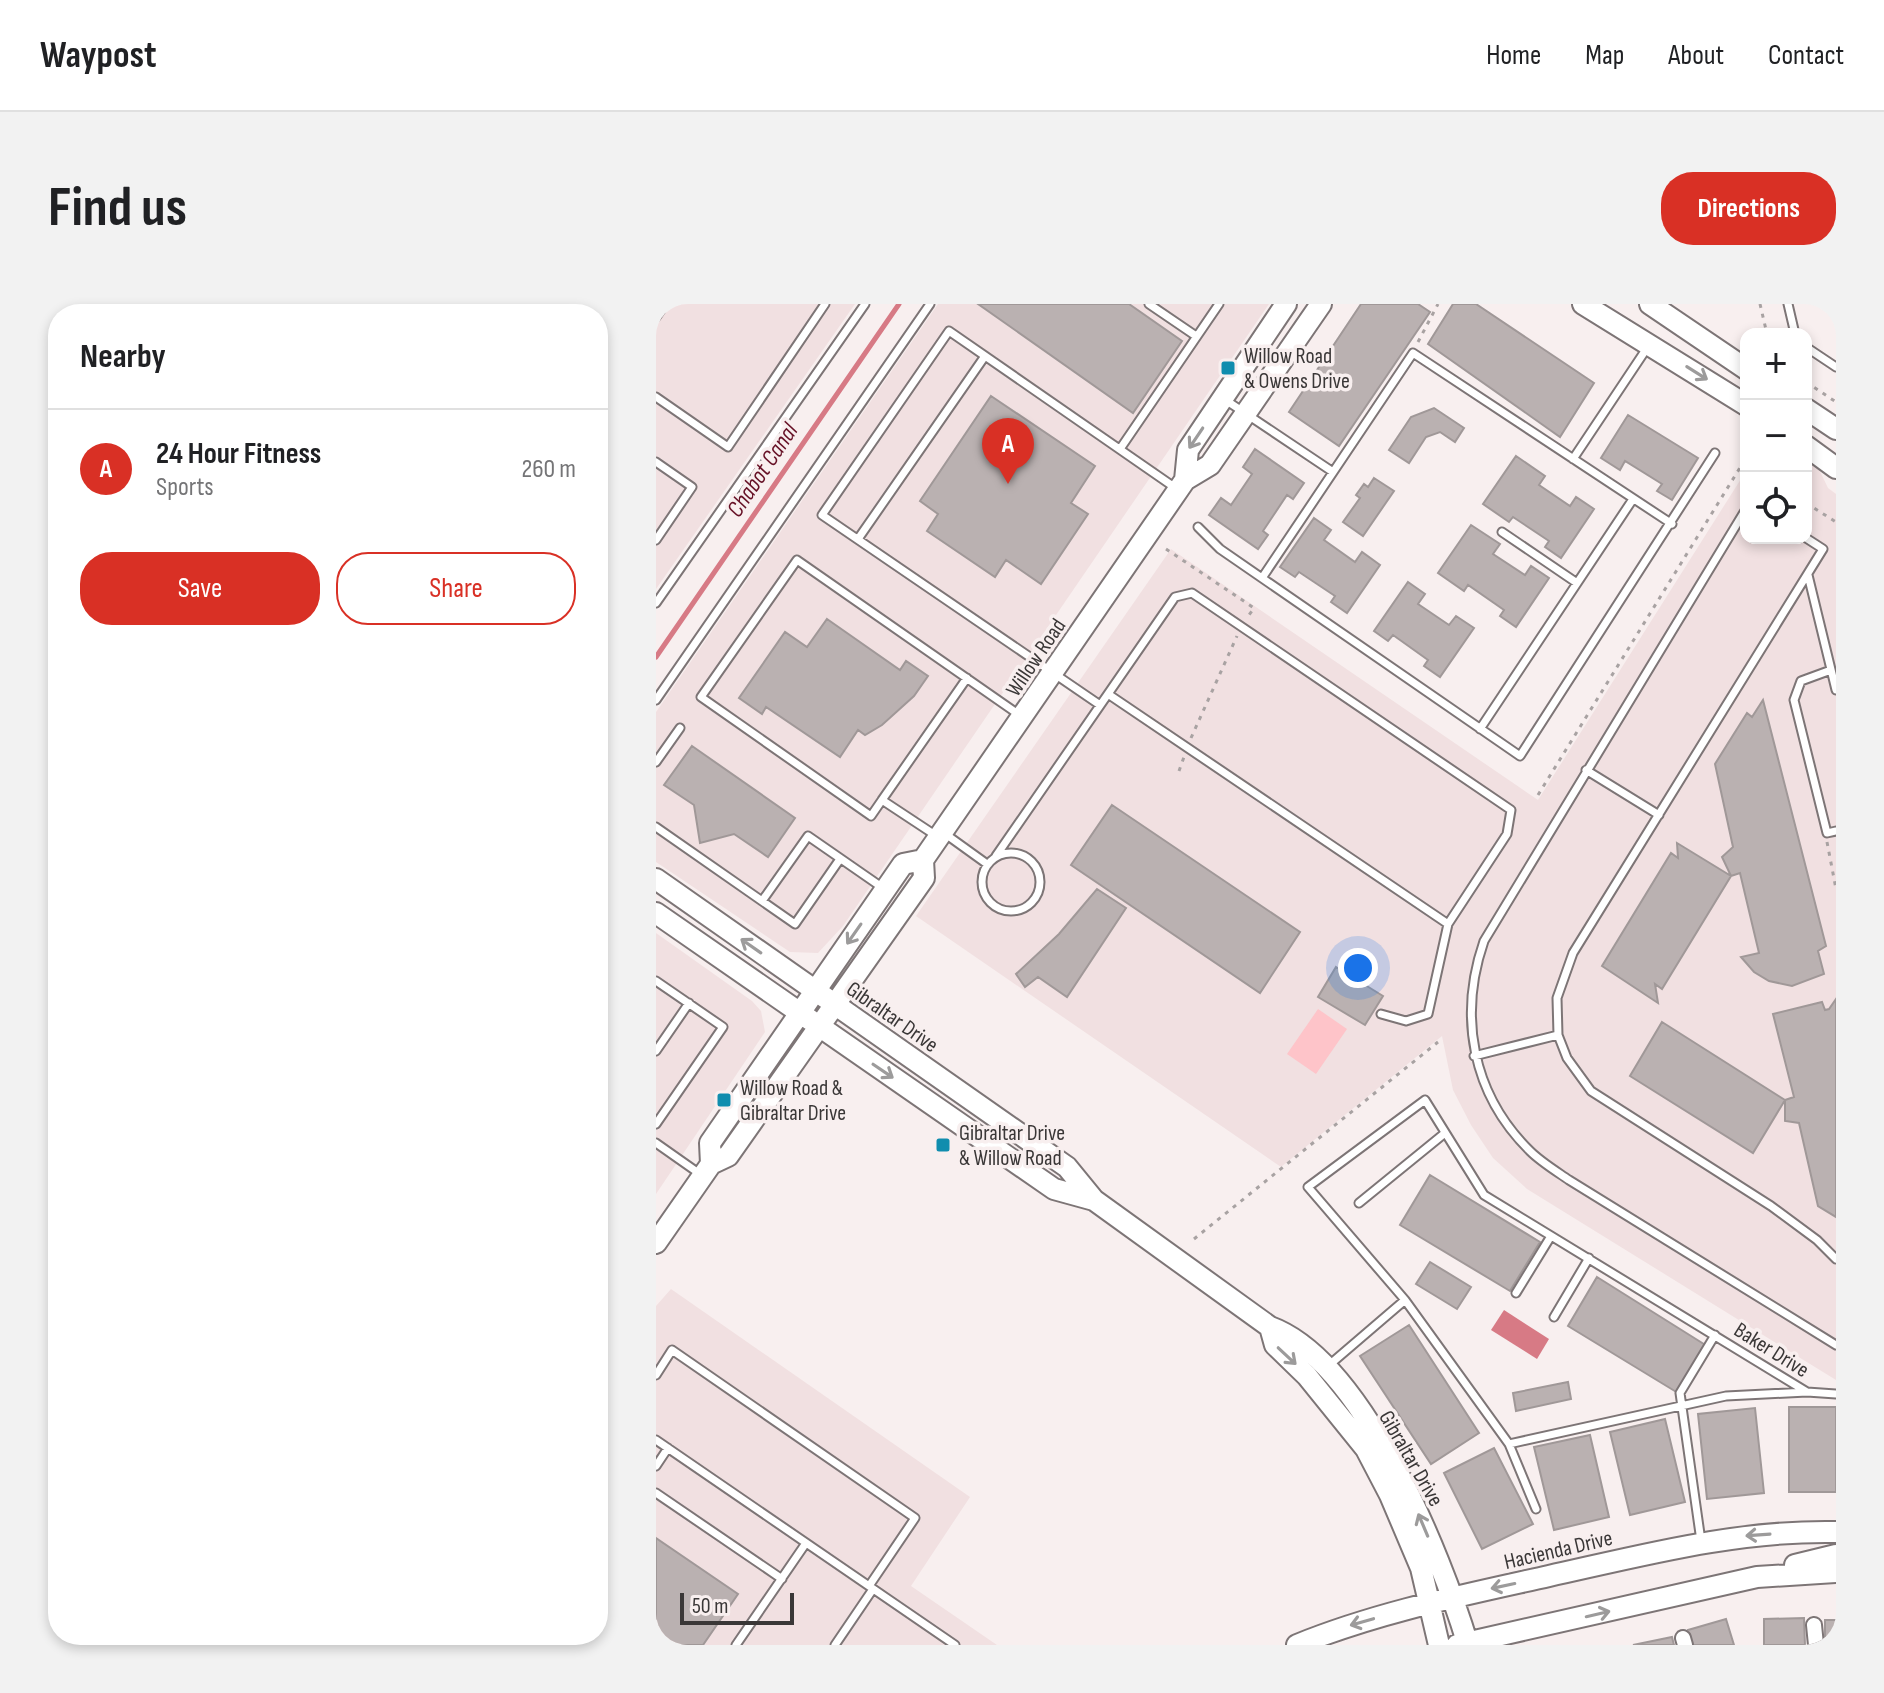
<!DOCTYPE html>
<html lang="en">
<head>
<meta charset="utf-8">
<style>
	body { margin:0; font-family:"Sofia Sans Condensed",sans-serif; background:#f2f2f2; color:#202124 }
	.controls { position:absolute; right:24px; top:24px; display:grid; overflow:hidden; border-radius:16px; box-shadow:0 4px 12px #0003 }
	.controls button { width:72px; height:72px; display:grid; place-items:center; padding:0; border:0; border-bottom:2px solid #e0e0e0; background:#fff; color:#202124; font:40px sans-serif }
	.scale { position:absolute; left:24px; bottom:20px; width:114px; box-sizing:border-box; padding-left:8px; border:4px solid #3a3737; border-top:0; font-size:22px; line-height:28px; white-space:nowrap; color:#3a3737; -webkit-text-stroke:6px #f8efef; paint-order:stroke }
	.you { position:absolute; left:702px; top:664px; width:28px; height:28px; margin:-20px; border:6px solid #fff; border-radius:50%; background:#1a73e8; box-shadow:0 0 0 12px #1a73e833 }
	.badge { display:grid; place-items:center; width:52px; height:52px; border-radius:50%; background:#d93025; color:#fff; font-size:26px; font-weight:700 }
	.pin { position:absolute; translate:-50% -66px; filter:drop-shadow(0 2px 4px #0008) }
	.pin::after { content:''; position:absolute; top:42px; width:28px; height:24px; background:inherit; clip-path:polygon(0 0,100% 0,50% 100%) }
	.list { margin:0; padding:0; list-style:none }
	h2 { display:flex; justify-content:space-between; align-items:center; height:104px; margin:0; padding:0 32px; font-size:34px }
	h2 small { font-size:26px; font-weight:400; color:#757577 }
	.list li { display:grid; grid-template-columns:52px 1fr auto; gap:24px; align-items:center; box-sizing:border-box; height:120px; padding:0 32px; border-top:2px solid #e0e0e0 }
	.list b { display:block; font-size:30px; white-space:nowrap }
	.list p { margin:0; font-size:26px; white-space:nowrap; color:#757577 }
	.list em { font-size:26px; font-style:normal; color:#757577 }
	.actions { display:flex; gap:16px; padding:24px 32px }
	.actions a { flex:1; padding:18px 0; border:2px solid #d93025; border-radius:32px; text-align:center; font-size:28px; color:#d93025 }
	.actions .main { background:#d93025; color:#fff }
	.icon { flex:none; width:44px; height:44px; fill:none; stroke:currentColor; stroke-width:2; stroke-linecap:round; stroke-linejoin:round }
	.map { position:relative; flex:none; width:1180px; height:1341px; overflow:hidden; border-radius:32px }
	header { display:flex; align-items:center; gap:48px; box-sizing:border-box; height:112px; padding:0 40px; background:#fff; border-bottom:2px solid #e0e0e0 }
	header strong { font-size:38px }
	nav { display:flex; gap:44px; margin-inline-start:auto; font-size:28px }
	.intro { display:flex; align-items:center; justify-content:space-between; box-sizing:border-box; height:192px; padding:0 48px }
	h1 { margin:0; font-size:56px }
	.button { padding:20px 36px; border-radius:32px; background:#d93025; color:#fff; font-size:28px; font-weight:700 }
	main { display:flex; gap:48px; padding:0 48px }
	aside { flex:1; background:#fff; border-radius:32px; box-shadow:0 4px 12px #0003 }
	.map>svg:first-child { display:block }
	.built { fill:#f1e0e1 }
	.green { fill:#fec4c9 }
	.water { fill:#d77a85 }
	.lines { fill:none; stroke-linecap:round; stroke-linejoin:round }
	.stream { stroke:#d77a85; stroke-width:5 }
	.building { fill:#bab1b1; stroke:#a09898; stroke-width:2 }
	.lane-casing { stroke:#7d7576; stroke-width:11 }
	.street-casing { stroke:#7d7576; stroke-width:18 }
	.secondary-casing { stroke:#7d7576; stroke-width:24 }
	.path { stroke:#a8a2a2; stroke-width:3; stroke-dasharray:4 6; stroke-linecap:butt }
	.lane { stroke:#fff; stroke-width:7 }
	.street { stroke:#fff; stroke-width:14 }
	.secondary { stroke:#fff; stroke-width:20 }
	.oneway { stroke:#9c9b9b }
	.poi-dot { fill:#108dae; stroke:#f8efef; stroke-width:3 }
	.labels { text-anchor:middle; stroke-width:7; stroke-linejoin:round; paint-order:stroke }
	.poi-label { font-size:22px; fill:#3a3737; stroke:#f8efef; text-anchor:start }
	.street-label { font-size:22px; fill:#3a3737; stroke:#f8efef }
	.water-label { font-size:24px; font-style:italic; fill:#661126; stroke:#f8efef }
</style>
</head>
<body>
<header>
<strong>Waypost</strong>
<nav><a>Home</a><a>Map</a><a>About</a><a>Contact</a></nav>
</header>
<div class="intro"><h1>Find us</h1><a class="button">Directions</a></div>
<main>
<aside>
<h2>Nearby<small></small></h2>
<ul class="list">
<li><span class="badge">A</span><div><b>24 Hour Fitness</b><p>Sports</p></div><em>260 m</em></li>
</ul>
<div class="actions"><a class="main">Save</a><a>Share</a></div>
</aside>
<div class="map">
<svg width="1180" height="1341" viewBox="0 0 1180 1341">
	<rect width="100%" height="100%" fill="#f8efef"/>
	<path class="built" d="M 0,0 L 199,0 L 0,285 Z
		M 282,0 L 613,0 L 187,622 L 162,649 L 134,648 L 0,558 L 0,408 Z
		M 1150,152 L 1160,159 L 1172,184 L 1180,190 L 1180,1076 L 871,885 L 837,854 L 815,821 L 797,786 L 786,732 L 625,863 L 260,612 L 515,245 L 882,496 L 1090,167 L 1090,234 L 1150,234 Z
		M 0,629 L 96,697 L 105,707 L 109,728 L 0,890 Z
		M 15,985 L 314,1193 L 255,1282 L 341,1341 L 0,1341 L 0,1002 Z"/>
	<path class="green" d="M 662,705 L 691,725 L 660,770 L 631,750 Z"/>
	<path class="water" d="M 848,1006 L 893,1035 L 881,1055 L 835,1026 Z"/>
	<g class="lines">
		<path class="stream" d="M 0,353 L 243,0"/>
	</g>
	<path class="building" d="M 322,0 L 473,0 L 526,37 L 477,109 Z
		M 705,0 L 762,0 L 774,8 L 683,142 L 633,108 Z
		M 797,0 L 820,0 L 938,79 L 904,133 L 772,40 Z
		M 335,92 L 439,162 L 415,199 L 432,210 L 385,280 L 350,256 L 339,273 L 271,227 L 282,210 L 264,197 Z
		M 778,104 L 808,124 L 799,138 L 784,128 L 770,133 L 753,159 L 733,146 L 755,113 Z
		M 972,111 L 1042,154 L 1016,196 L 1001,187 L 1006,180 L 969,157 L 964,166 L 945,154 Z
		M 599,145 L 648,179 L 637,195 L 631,191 L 607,227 L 612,231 L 602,245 L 553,211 L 565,194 L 575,201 L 596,170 L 587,163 Z
		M 860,152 L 889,172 L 883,181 L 914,202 L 920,193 L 938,205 L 905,254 L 889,243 L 893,237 L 857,213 L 853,218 L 827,200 Z
		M 718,174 L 738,187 L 707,232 L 687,218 L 704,194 L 700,191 L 708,180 L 712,183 Z
		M 658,214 L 675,226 L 668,236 L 699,258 L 706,248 L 724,261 L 691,309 L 675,298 L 679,292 L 643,268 L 639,273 L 624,263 Z
		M 815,221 L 844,240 L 837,250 L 869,271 L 875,262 L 893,274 L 860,323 L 844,312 L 848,306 L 812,281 L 808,287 L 782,269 Z
		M 752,278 L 769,290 L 762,300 L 793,321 L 800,312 L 818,324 L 784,373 L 768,362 L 772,356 L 737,331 L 732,337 L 718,327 Z
		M 171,315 L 244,366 L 250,357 L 272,372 L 258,392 L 226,421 L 209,431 L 202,426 L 184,453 L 110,403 L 106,410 L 83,394 L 129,328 L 151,343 Z
		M 1107,396 L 1170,642 L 1162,647 L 1168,670 L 1136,682 L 1113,677 L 1098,668 L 1085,653 L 1103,649 L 1084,569 L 1075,572 L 1066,553 L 1077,543 L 1059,460 L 1091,409 L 1096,413 Z
		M 36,442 L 139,514 L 112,553 L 78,530 L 44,539 L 38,501 L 8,481 Z
		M 456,501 L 644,628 L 604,689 L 415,561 Z
		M 1021,539 L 1075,572 L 1006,685 L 999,680 L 1002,699 L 946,662 L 1015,549 L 1022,554 Z
		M 441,585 L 470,604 L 411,693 L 382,673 L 369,683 L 360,670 L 403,630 Z
		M 680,663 L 727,692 L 709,721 L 662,693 Z
		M 1180,695 L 1180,913 L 1162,902 L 1143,819 L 1129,817 L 1129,796 L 1138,793 L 1117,710 L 1166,698 L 1169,706 L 1173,705 Z
		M 1006,718 L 1129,796 L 1097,849 L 974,772 Z
		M 774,871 L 884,938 L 854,987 L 744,921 Z
		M 774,958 L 815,983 L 801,1005 L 760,980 Z
		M 941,973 L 1051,1042 L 1022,1089 L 912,1022 Z
		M 753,1021 L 823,1129 L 775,1160 L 704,1052 Z
		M 912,1078 L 915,1095 L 860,1107 L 857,1089 Z
		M 1133,1103 L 1180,1103 L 1180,1188 L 1133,1188 Z
		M 1099,1104 L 1108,1189 L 1051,1195 L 1042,1110 Z
		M 1009,1115 L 1029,1198 L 974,1211 L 954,1128 Z
		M 934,1131 L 953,1213 L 898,1226 L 878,1143 Z
		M 838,1144 L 877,1220 L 826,1245 L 788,1169 Z
		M 0,1234 L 82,1290 L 47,1341 L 0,1341 Z
		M 1148,1314 L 1149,1341 L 1108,1341 L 1108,1315 Z
		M 1070,1315 L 1078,1341 L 1036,1341 L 1032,1326 Z
		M 1169,1316 L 1180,1316 L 1180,1341 L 1169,1341 Z
		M 1016,1333 L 1018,1341 L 977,1341 Z"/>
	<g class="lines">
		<defs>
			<path id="lane" d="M 493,0 L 540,32
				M 1132,0 L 1139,30
				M 0,13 L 9,0
				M 1150,43 L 1180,63
				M 0,93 L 72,143 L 169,0
				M 568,95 L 677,168
				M 464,145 L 563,0
				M 917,155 L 991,44
				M 0,158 L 36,183 L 0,236
				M 1090,205 L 828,637 C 802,712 816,790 874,847 C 885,858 900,867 913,876 L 1180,1041
				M 542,223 L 564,245 L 864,452 L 1059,149
				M 846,228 L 921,279
				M 1150,234 L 1167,245 L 917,649 L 901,694 L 902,731 L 911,754 L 935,787 L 1115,902 L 1161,936 L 1180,955
				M 202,235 L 329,52
				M 1152,271 L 1180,386
				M 606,274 L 757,49 L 1016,220
				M 0,299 L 209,0
				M 1175,366 L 1145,377 L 1138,396 L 1171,529 L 1180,527
				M 452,390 L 792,620
				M 0,396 L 274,0
				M 444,401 L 166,211 L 293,27 L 521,185
				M 824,425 L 977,195
				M 0,458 L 24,424
				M 930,466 L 1003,511
				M 226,496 L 311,374
				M 0,523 L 139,620 L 184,555
				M 288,529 L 331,560
				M 279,531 L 226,496 L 215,512 L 45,393 L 141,256 L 365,412
				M326 578a29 29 0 1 1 58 0a29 29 0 1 1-58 0Z
				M 340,552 L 519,293 L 536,289 L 855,506 L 851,530 L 792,620 L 772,710 L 750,717 L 725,710
				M 106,597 L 152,532 L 227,584
				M 0,677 L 67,723 L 0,820
				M 0,747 L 33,699
				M 818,752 L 902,731
				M 769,796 L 828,891 L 1151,1088 L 1070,1092 L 853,1140 L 749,996 L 652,883 Z
				M 0,839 L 44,870
				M 703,899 L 789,829
				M 860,989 L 895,932
				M 898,1013 L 933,954
				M 672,1062 L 749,996
				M 0,1071 L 16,1046 L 259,1214 L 213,1282
				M 1151,1088 L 1180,1090
				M 0,1136 L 299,1341
				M 853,1140 L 880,1205
				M 0,1162 L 12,1144
				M 0,1189 L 126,1275
				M 1045,1237 L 1024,1089 L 1059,1031
				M 80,1341 L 150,1239
				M 179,1341 L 217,1285"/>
			<path id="street" d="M 1158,1321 L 1160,1341
				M 1027,1334 L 1029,1341"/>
			<path id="secondary" d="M 927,0 L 1090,101
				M 994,0 L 1090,65
				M 1150,105 L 1180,125
				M 1150,142 L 1180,164
				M 529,176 L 532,146 L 630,0
				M 0,575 L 411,863 L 438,896 L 614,1023 C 707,1057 785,1251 812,1341
				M 0,609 L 398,885 L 438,896
				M 55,860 L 54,839 L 247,560 L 267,556
				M 0,939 L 55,860 L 72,852 L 268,574 L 267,556 L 529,176 L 554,161 L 665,0
				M 614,1023 L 619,1041 L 651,1072 L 710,1145 L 734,1191 L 765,1264 L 783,1341
				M 1139,1261 L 1180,1251
				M 641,1341 C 722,1308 808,1291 893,1272 C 988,1251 1082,1226 1180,1228
				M 801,1341 L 1101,1273 L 1180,1268"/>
		</defs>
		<use href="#lane" class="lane-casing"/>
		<use href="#street" class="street-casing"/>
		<use href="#secondary" class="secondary-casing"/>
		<path class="path" d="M 1104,0 L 1111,30
			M 762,38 L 782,0
			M 1150,78 L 1180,98
			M 1150,199 L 1180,218
			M 510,245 L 598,304 L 590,315
			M 535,434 L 581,332
			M 523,467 L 528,453
			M 882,491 L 1090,154
			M 1171,538 L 1180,585
			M 538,935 L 782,738"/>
		<use href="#lane" class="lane"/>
		<use href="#street" class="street"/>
		<use href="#secondary" class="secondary"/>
	</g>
	<defs><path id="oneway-shaft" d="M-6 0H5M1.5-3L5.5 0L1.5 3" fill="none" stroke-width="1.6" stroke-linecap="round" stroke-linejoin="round" transform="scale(2)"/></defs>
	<g class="oneway">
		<use href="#oneway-shaft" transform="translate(1041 69) rotate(32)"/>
		<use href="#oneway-shaft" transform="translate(540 134) rotate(124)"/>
		<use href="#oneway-shaft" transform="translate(198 630) rotate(125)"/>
		<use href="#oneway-shaft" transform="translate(95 642) rotate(-145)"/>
		<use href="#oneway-shaft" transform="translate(227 767) rotate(34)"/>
		<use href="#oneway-shaft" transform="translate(631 1052) rotate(43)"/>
		<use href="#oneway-shaft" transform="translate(767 1221) rotate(-113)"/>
		<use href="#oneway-shaft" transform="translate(1102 1231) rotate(176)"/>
		<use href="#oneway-shaft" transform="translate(847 1282) rotate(168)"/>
		<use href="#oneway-shaft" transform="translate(942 1310) rotate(-13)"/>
		<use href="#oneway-shaft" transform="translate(706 1318) rotate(164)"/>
	</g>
	<g class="poi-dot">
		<rect x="564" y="56" width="16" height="16" rx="4"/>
		<rect x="60" y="788" width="16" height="16" rx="4"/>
		<rect x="279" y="833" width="16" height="16" rx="4"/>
	</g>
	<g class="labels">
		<g class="poi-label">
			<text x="588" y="59">Willow Road<tspan x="588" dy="25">&amp; Owens Drive</tspan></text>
			<text x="84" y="791">Willow Road &amp;<tspan x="84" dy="25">Gibraltar Drive</tspan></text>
			<text x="303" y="836">Gibraltar Drive<tspan x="303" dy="25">&amp; Willow Road</tspan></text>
		</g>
		<g class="street-label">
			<text transform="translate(379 353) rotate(-56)" y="8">Willow Road</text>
			<text transform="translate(237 712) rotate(35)" y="8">Gibraltar Drive</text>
			<text transform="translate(1116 1045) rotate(32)" y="8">Baker Drive</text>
			<text transform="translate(756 1154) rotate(60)" y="8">Gibraltar Drive</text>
			<text transform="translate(902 1245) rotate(-13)" y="8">Hacienda Drive</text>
		</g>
		<g class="water-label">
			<text transform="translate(106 166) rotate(-56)" y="8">Chabot Canal</text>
		</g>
	</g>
</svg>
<div class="controls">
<button>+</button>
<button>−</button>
<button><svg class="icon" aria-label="locate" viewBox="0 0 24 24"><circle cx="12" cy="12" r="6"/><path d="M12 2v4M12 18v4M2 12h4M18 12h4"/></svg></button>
</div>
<div class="scale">50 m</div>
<div class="you"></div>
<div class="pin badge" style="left:352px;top:180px">A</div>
</div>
</main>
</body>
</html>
